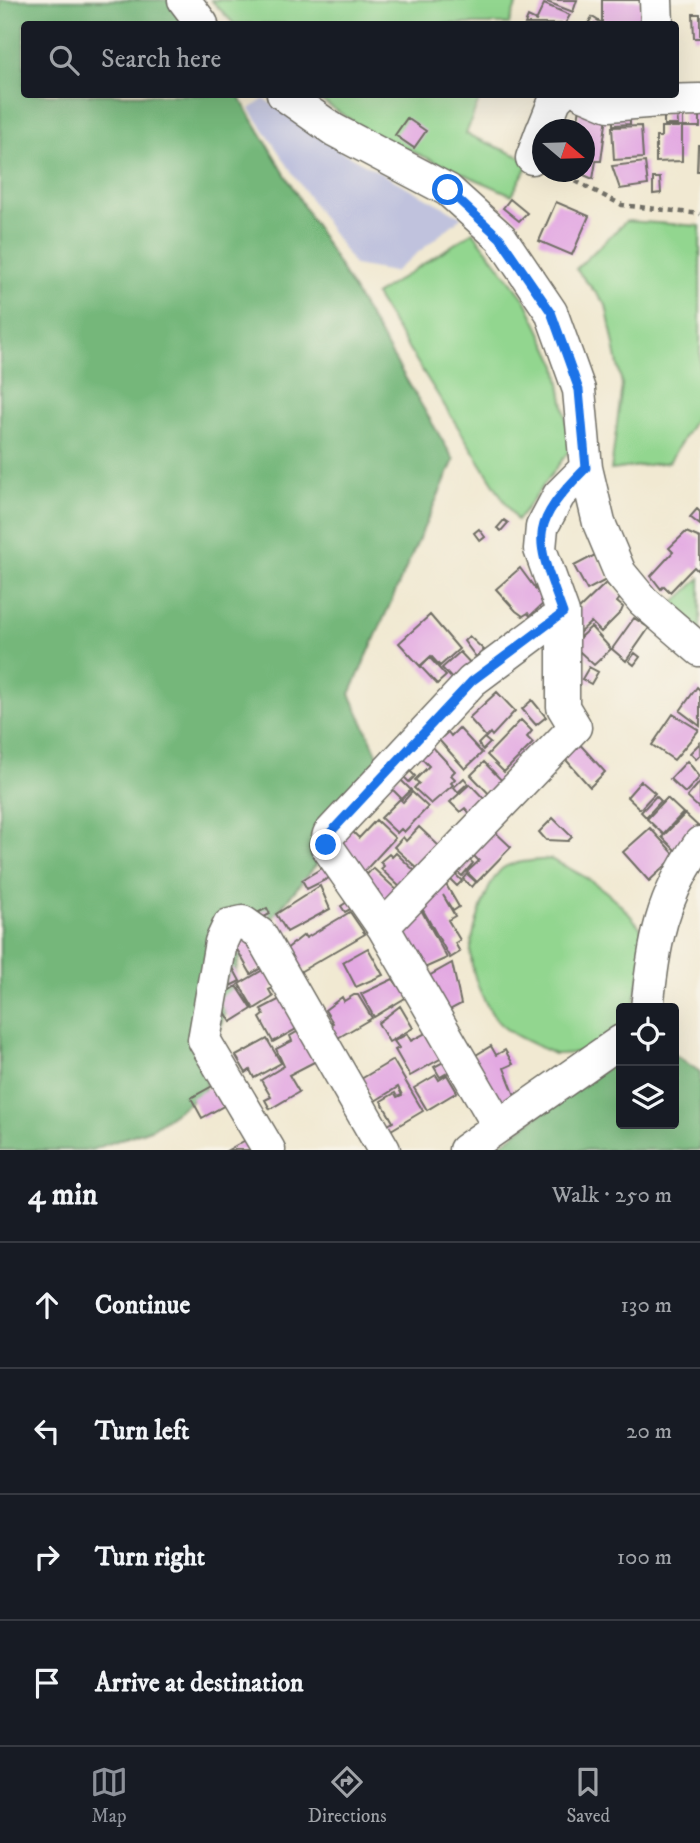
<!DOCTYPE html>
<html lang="en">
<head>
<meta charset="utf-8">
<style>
	body { margin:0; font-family:"IM FELL DW Pica",serif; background:#20242c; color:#f1f3f6 }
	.controls { position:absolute; right:21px; bottom:21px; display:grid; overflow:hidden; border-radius:7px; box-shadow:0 7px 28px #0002 }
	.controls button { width:63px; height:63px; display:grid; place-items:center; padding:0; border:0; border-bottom:2px solid #363941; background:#171b24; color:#f1f3f6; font:35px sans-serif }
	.compass { position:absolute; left:532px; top:119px; width:63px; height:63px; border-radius:50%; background:#171b24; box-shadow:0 7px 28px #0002; rotate:109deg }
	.stop { position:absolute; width:21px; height:21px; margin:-16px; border:5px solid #1a73e8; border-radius:50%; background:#fff }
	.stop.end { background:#1a73e8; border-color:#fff; box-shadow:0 2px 7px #0008 }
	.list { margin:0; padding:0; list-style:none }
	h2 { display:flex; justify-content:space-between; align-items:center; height:91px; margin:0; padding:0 28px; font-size:30px }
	h2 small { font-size:23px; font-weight:400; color:#9ea1a6 }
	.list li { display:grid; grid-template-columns:46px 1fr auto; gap:21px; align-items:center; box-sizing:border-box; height:126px; padding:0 28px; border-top:2px solid #363941 }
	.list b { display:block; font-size:26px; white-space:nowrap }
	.list em { font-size:23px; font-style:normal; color:#9ea1a6 }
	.icon { flex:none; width:38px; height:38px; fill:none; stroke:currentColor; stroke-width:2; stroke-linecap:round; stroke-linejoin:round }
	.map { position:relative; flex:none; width:700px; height:1150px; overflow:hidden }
	.search { position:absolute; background:#171b24; box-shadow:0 7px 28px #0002; left:21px; right:21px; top:21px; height:77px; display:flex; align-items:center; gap:18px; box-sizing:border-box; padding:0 24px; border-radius:7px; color:#9ea1a6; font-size:26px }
	.sheet { height:595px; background:#171b24 }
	nav { display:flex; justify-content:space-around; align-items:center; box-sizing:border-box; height:98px; border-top:2px solid #363941; background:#171b24; font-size:19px; color:#9ea1a6 }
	nav a { display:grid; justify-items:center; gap:4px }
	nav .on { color:#8c9099 }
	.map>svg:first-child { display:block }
	.industrial { fill:#c0c2dd }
	.green { fill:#92d68f; stroke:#5e805d; stroke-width:2 }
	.forest { fill:#75b77a; stroke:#507152; stroke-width:2 }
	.building { fill:#e3a9e2 }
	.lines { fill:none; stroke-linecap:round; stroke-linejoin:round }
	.minor-casing { stroke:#706e65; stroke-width:35 }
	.path { stroke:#706e65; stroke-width:4.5; stroke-dasharray:5 5; stroke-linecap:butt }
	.minor { stroke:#fff; stroke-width:32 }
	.route { stroke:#1a73e8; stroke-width:9 }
</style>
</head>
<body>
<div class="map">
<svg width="700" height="1150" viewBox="0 0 700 1150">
	<rect width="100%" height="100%" fill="#f7f3e8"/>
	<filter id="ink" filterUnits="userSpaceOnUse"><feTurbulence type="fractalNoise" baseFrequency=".0143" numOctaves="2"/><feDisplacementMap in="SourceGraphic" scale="14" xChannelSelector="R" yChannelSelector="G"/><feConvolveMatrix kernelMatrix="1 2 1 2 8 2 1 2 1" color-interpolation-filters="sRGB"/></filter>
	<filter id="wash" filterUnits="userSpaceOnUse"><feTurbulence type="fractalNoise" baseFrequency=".00686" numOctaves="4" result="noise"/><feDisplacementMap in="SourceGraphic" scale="28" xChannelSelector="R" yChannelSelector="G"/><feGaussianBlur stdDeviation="1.57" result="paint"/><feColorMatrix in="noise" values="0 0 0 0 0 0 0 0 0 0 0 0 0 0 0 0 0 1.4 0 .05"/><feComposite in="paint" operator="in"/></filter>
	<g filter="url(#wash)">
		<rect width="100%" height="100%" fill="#f1e9d2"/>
		<path class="industrial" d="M 264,99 L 342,152 L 462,217 L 394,272 L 354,265 L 250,109 Z"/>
		<path class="green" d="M 211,0 L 518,0 L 509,24 L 234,24 Z
			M 313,95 L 481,95 L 466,134 L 530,161 L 512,195 L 372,134 Z
			M 626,221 L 700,226 L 700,411 L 669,462 L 611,470 L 622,385 L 606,305 L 576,269 Z
			M 473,232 L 526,301 L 557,366 L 571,448 L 517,521 L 375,295 Z
			M 700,578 L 700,636 L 669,608 Z
			M 550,859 C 594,879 620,898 648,938 L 633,1008 L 621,1008 C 621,1013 622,1021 621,1026 C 612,1047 574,1055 554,1054 C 535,1044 507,1035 495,1018 C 483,1001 473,978 471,958 C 469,939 487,880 503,868 C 513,861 537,861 550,859 Z"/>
		<path class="forest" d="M 0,0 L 182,0 L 197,24 L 24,24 L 24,94 L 238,95 L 454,460 L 350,694 L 388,777 L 239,959 L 204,1092 L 153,1128 L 91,1150 L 0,1150 Z
			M 674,1054 L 700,1072 L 700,1150 L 493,1150 L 576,1087 L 621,1060 L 621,1124 L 674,1124 Z"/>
		<g id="blocks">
			<path class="building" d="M 542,0 L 577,0 L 573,12 Z
				M 602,0 L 641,0 L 642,24 L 588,24 L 592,17 L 602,23 Z
				M 544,4 L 570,15 L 565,24 L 525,24 L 528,17 L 536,21 Z
				M 693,14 L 700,14 L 700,38 L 694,38 Z
				M 580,108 L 607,116 L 601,161 L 596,161 L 593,179 L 577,172 L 584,172 L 584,130 L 576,130 Z
				M 700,111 L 700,127 L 683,127 L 683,112 Z
				M 664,112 L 677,112 L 678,125 L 664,125 Z
				M 630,114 L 630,124 L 613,125 L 613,115 Z
				M 407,118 L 426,131 L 414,148 L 395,135 Z
				M 641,126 L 643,158 L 614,160 L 612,127 Z
				M 661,127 L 682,127 L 682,161 L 656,162 L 656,137 L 661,137 Z
				M 698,145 L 700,145 L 700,171 L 697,171 Z
				M 645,162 L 648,185 L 620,189 L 612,166 Z
				M 653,178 L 660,178 L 661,193 L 653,194 Z
				M 510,199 L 527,213 L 519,221 L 503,208 Z
				M 556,202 L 589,216 L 572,255 L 539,241 Z
				M 697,509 L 700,512 L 700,525 L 690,517 Z
				M 504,520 L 508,523 L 501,531 L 497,528 Z
				M 479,529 L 485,537 L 480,541 L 474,533 Z
				M 686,532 L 700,538 L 700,567 L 697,570 L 694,567 L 670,592 L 664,586 L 661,589 L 651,576 L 673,552 L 669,548 Z
				M 595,555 L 608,579 L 587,590 L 574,566 Z
				M 520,568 L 545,602 L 530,616 L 528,613 L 523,616 L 516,611 L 496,589 Z
				M 606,583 L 621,597 L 617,602 L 623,607 L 621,612 L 601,632 L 591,622 L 576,636 L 574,614 Z
				M 430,615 L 459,649 L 440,666 L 431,656 L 420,666 L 399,643 Z
				M 634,618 L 649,628 L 626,661 L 612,649 Z
				M 591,627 L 611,649 L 594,665 L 579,651 L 578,639 Z
				M 469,636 L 484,650 L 476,657 L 464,641 Z
				M 460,652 L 474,667 L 456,683 L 442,668 Z
				M 635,653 L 640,657 L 634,665 L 629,661 Z
				M 430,658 L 446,676 L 437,684 L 421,667 Z
				M 589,667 L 598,672 L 591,684 L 582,679 Z
				M 697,687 L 700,690 L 700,726 L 680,711 Z
				M 497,692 L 515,711 L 492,736 L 490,733 L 486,737 L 469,718 Z
				M 532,700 L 546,717 L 536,725 L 522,709 Z
				M 673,714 L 699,730 L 674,760 L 652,745 Z
				M 521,720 L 532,731 L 527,737 L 533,743 L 504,772 L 487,755 Z
				M 459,728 L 482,753 L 465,769 L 439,740 L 448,732 L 451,736 Z
				M 484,738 L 490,743 L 483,750 L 478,744 Z
				M 575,739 L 605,772 L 590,787 L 560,753 Z
				M 429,743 L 455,771 L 451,775 L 455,779 L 451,783 L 453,785 L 431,804 L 414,788 L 419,783 L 415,780 L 429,766 L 418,755 Z
				M 700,743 L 700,755 L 696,759 L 690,753 Z
				M 687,761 L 700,777 L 685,793 L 670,779 Z
				M 484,762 L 506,785 L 493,798 L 471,775 Z
				M 406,767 L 415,776 L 409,782 L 400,773 Z
				M 397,776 L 411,790 L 402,799 L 388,785 Z
				M 464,778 L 468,783 L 458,792 L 454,787 Z
				M 641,781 L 655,793 L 640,809 L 627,797 Z
				M 700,782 L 700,809 L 687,797 Z
				M 470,784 L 489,804 L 474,818 L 465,808 L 460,812 L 450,802 Z
				M 412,792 L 428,807 L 404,832 L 401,829 L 397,833 L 381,818 L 400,799 L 403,802 Z
				M 656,796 L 661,801 L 646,817 L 641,812 Z
				M 667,798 L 683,813 L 663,834 L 647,819 Z
				M 685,814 L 700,828 L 678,853 L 662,837 Z
				M 553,818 L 572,837 L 568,841 L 546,840 L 539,832 Z
				M 376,820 L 395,838 L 361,875 L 338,840 L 349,828 L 359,838 Z
				M 419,827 L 439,846 L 418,869 L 394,847 L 403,837 L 406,841 Z
				M 650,828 L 676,856 L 649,881 L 623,852 Z
				M 492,829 L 511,847 L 477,882 L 467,872 L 479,861 L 470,852 Z
				M 396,853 L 418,874 L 403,890 L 381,869 L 384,866 L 380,862 L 389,854 L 392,857 Z
				M 464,855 L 473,863 L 462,876 L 453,868 Z
				M 329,864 L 335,875 L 307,889 L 302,880 Z
				M 373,868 L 400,893 L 384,910 L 361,881 Z
				M 451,870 L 462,881 L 457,886 L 446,875 Z
				M 467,874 L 476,882 L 472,887 L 463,879 Z
				M 444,881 L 459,907 L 453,911 L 443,895 L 455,916 L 448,920 L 460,940 L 455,943 L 460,952 L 450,958 L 419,903 Z
				M 320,886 L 330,909 L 287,932 L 276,914 Z
				M 352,899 L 356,906 L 345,912 L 341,906 Z
				M 418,904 L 447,958 L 420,970 L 396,928 Z
				M 267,908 L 270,914 L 262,918 L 259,912 Z
				M 350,912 L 365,934 L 298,973 L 285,950 L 304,935 L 306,938 Z
				M 245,935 L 266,965 L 251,974 L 235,946 L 235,941 Z
				M 368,948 L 383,975 L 356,987 L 343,962 Z
				M 452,963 L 461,1004 L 444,1013 L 427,977 Z
				M 232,966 L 240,981 L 224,989 Z
				M 268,967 L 273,988 L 269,990 L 273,997 L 254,1009 L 239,984 Z
				M 393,979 L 398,986 L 403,983 L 410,995 L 374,1017 L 361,994 Z
				M 237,986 L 252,1009 L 231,1022 L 220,1003 L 222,996 Z
				M 354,995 L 358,995 L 372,1018 L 336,1039 L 328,1026 L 333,1023 L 325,1010 L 342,997 L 344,1001 Z
				M 284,997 L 302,1026 L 273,1042 L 260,1018 L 264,1015 L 261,1009 Z
				M 400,1006 L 413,1028 L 389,1042 L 378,1023 Z
				M 304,1028 L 320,1059 L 289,1075 L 299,1092 L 270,1109 L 265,1100 L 271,1097 L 261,1080 L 284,1066 L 276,1049 L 292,1041 L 290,1036 Z
				M 433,1029 L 447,1055 L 410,1076 L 395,1050 L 399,1048 L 394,1041 L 407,1034 L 411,1041 Z
				M 267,1039 L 281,1063 L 254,1078 L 250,1070 L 246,1073 L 236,1056 Z
				M 491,1046 L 496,1055 L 505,1050 L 513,1064 L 504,1068 L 516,1098 L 502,1106 L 471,1058 Z
				M 449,1059 L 454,1069 L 440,1077 L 434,1067 Z
				M 393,1060 L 423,1111 L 386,1133 L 383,1128 L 393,1122 L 381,1101 L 395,1093 L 397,1097 L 402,1095 L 398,1087 L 375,1101 L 361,1079 Z
				M 436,1075 L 439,1080 L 447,1075 L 457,1092 L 427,1110 L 414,1088 Z
				M 216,1084 L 227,1104 L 202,1118 L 191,1098 Z
				M 251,1137 L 258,1150 L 228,1150 Z"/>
		</g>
	</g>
	<g filter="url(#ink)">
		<use href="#blocks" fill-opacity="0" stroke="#706e65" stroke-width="2"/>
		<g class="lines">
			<defs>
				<path id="minor" d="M 184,0 L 202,24
					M 656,0 L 657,24
					M 283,94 L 334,130 L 448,190 L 501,238 L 551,312 L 579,390 L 586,468 L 599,523 L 620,573 L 643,601 L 700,650
					M 583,94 L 609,105 L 659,101
					M 658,94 L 659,101 L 700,100
					M 543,130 L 555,100 L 561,94
					M 532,158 L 542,131
					M 383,927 L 575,727 L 563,707 L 563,613 L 540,549 L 542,527 L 559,495 L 586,468
					M 647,1008 C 655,940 660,900 700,843
					M 498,1125 L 383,927 L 326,845 L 329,834 L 472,681 L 563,613
					M 269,1150 L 204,1040 L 221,942 L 229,925 L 243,922 L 260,934 L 384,1150
					M 465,1150 L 621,1041"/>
			</defs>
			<use href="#minor" class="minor-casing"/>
			<path class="path" d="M 558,172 L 622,205 L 700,214"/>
			<use href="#minor" class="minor"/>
		</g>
	</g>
	<g class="lines" filter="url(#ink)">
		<path class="route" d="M 326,845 L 329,834 L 472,681 L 563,613 C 536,538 526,528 586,468 L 579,390 L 551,312 L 500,238 L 448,190"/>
	</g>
</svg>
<div class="controls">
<button><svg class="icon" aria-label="locate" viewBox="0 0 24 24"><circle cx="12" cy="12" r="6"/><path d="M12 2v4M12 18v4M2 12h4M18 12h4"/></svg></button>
<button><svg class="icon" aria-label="layers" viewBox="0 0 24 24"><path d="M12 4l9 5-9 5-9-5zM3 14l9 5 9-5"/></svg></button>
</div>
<svg class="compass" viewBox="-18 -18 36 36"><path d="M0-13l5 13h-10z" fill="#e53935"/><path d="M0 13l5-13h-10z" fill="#9ea1a6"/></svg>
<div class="stop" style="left:448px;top:190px"></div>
<div class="stop end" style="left:326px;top:845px"></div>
<div class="search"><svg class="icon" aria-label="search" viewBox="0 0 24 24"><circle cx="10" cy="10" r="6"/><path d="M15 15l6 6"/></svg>Search here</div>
</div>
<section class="sheet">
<h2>4 min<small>Walk · 250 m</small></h2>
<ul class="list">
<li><svg class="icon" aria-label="ahead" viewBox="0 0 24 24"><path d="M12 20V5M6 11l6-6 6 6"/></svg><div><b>Continue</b></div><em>130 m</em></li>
<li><svg class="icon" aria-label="left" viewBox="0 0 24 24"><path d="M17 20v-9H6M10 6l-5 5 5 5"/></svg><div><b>Turn left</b></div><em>20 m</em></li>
<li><svg class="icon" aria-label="right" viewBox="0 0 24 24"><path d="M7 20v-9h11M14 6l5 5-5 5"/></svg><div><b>Turn right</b></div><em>100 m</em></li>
<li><svg class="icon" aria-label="arrive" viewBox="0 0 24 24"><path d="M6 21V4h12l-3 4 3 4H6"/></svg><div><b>Arrive at destination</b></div></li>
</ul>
</section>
<nav>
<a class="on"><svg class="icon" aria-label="map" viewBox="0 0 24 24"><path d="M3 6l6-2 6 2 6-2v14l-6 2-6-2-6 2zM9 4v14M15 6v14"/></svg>Map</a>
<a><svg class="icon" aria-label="directions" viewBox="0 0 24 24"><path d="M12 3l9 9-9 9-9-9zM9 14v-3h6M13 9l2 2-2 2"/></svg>Directions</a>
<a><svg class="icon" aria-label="saved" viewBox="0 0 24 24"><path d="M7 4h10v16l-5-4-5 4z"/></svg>Saved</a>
</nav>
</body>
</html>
